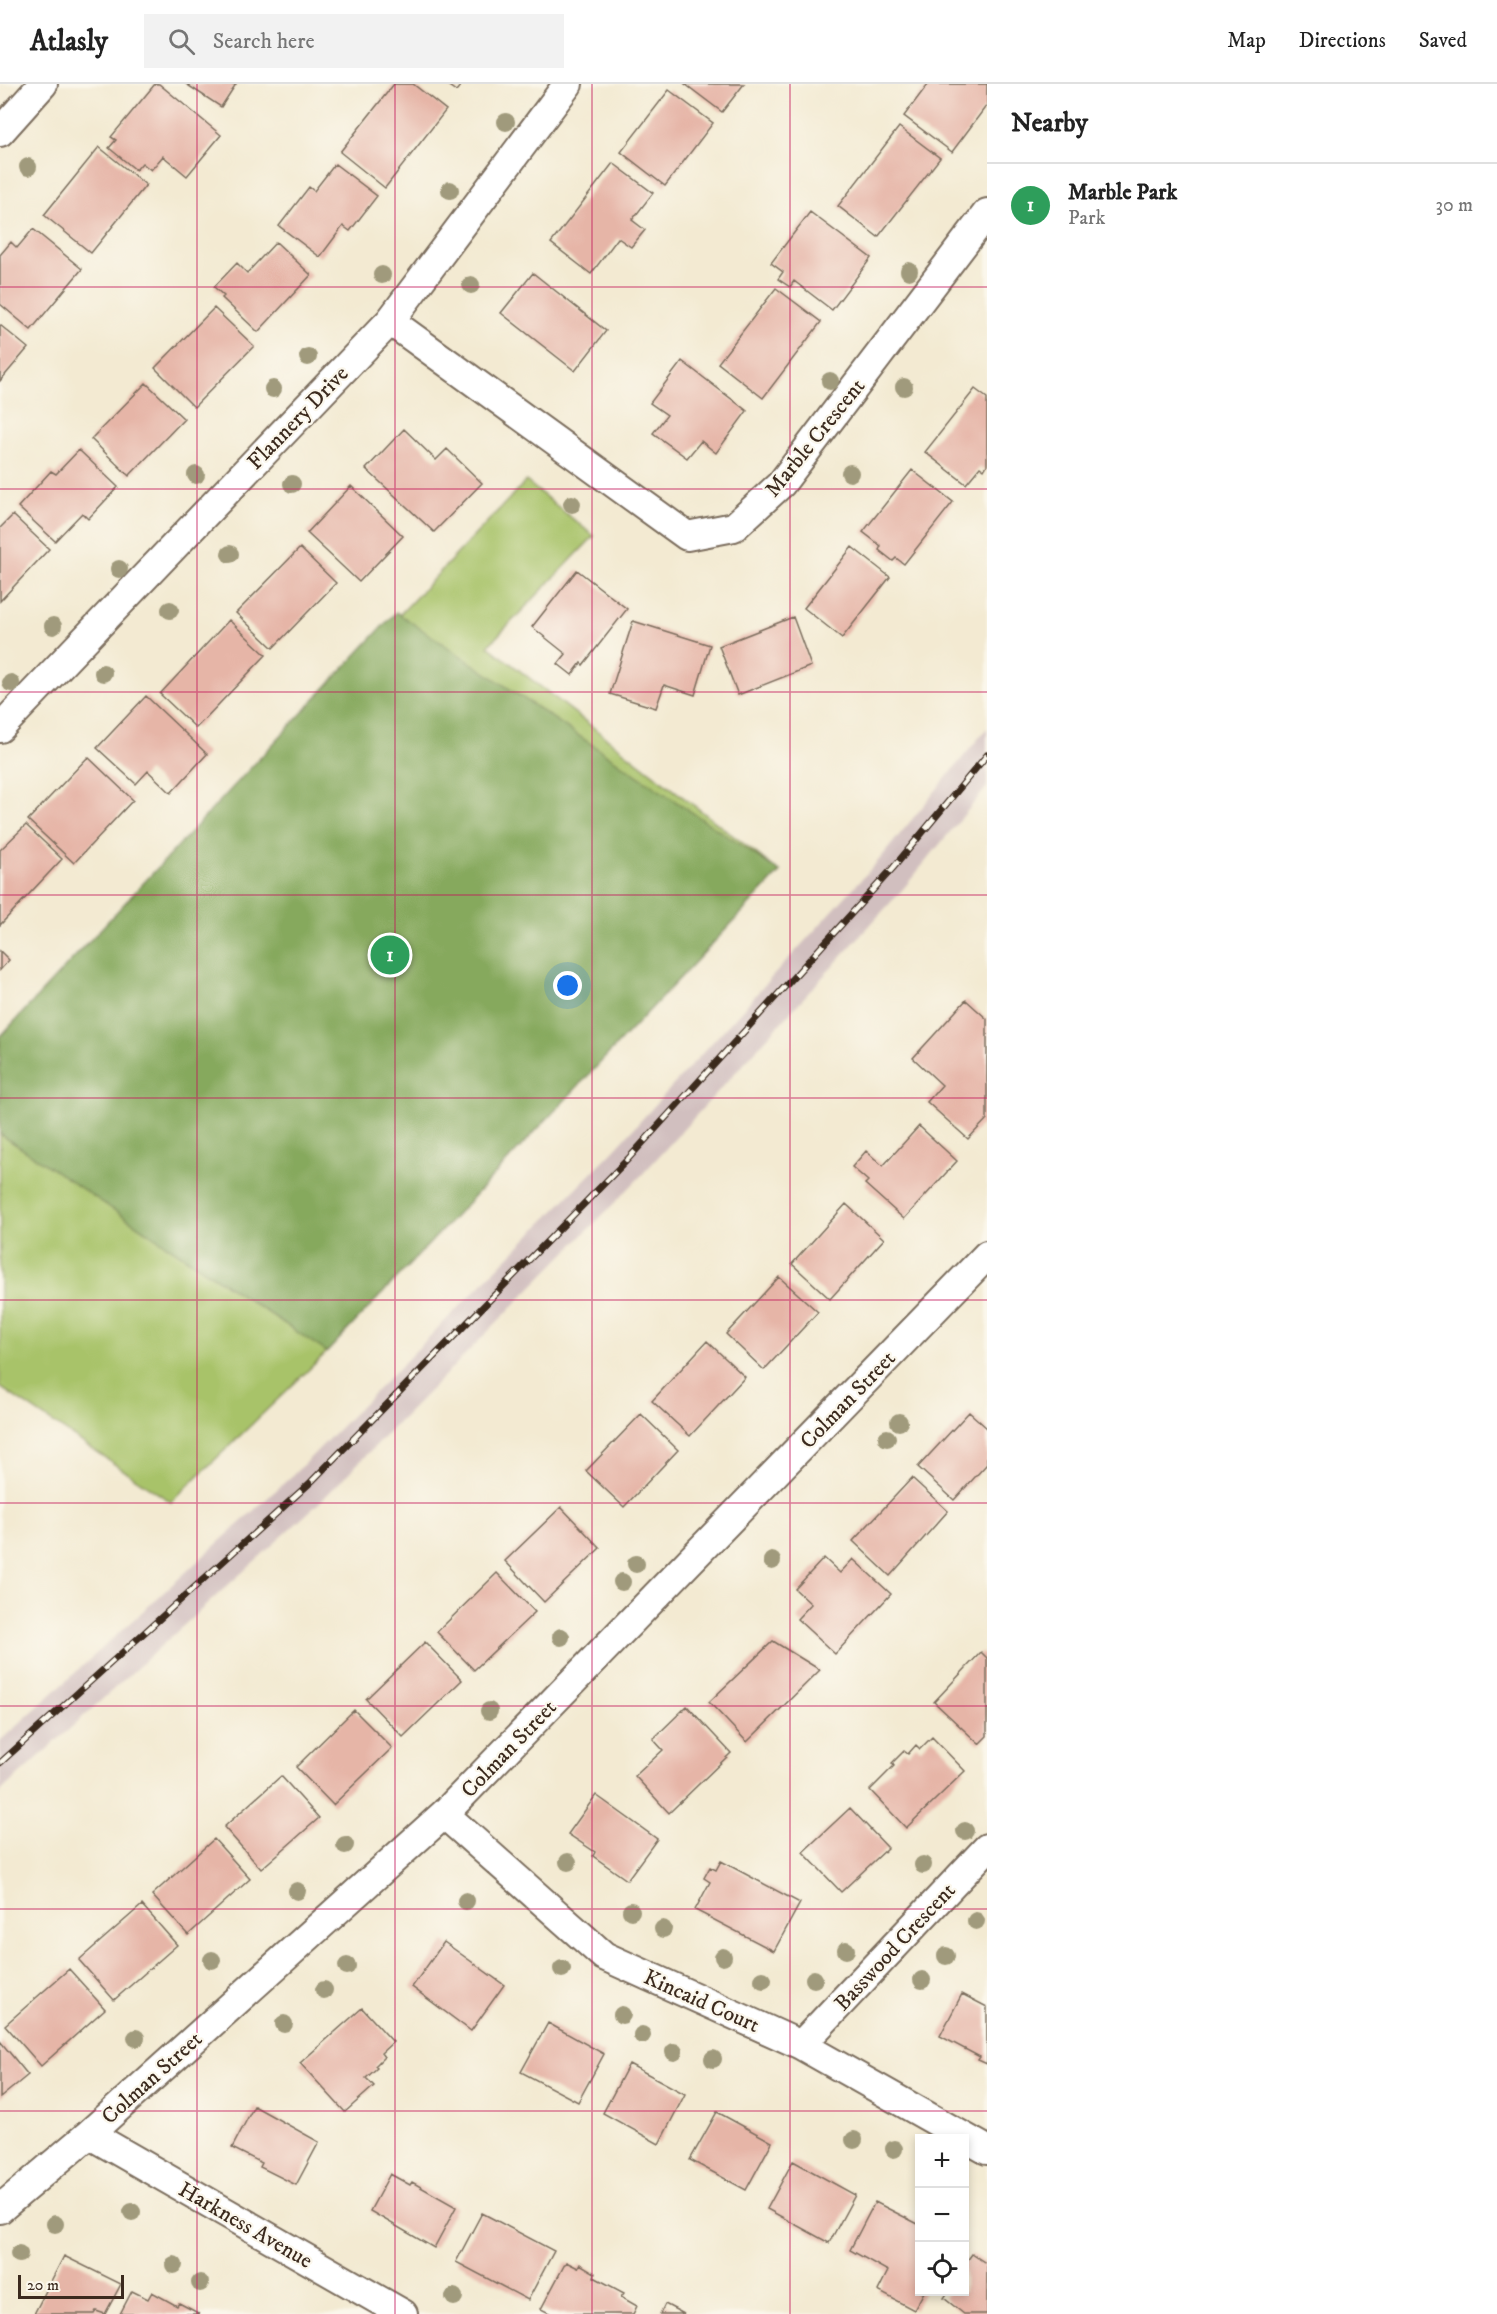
<!DOCTYPE html>
<html lang="en">
<head>
<meta charset="utf-8">
<style>
	body { margin:0; font-family:"IM FELL DW Pica",serif; background:#f2f2f2; color:#222 }
	.controls { position:absolute; right:18px; bottom:18px; display:grid; overflow:hidden; border-radius:0px; box-shadow:0 3px 9px #0003 }
	.controls button { width:54px; height:54px; display:grid; place-items:center; padding:0; border:0; border-bottom:2px solid #e0e0e0; background:#fff; color:#222; font:30px sans-serif }
	.scale { position:absolute; left:18px; bottom:15px; width:106px; box-sizing:border-box; padding-left:6px; border:3px solid #3b2a1e; border-top:0; font-size:16px; line-height:21px; white-space:nowrap; color:#3b2a1e; -webkit-text-stroke:4px #fbf7ec; paint-order:stroke }
	.you { position:absolute; left:568px; top:902px; width:21px; height:21px; margin:-15px; border:4px solid #fff; border-radius:50%; background:#1a73e8; box-shadow:0 0 0 9px #1a73e833 }
	.badge { display:grid; place-items:center; width:39px; height:39px; border-radius:50%; background:#b5179e; color:#fff; font-size:20px; font-weight:700 }
	.pin { position:absolute; translate:-50% -50%; border:3px solid #fff; box-shadow:0 2px 6px #0006 }
	.list { margin:0; padding:0; list-style:none }
	h2 { display:flex; justify-content:space-between; align-items:center; height:78px; margin:0; padding:0 24px; font-size:26px }
	h2 small { font-size:20px; font-weight:400; color:#767676 }
	.list li { display:grid; grid-template-columns:39px 1fr auto; gap:18px; align-items:center; box-sizing:border-box; height:84px; padding:0 24px; border-top:2px solid #e0e0e0 }
	.list b { display:block; font-size:22px; white-space:nowrap }
	.list p { margin:0; font-size:20px; white-space:nowrap; color:#767676 }
	.list em { font-size:20px; font-style:normal; color:#767676 }
	.icon { flex:none; width:33px; height:33px; fill:none; stroke:currentColor; stroke-width:2; stroke-linecap:round; stroke-linejoin:round }
	.map { position:relative; flex:none; width:987px; height:2230px; overflow:hidden }
	header { display:flex; align-items:center; gap:36px; box-sizing:border-box; height:84px; padding:0 30px; background:#fff; border-bottom:2px solid #e0e0e0 }
	header strong { font-size:28px }
	nav { display:flex; gap:33px; margin-inline-start:auto; font-size:21px }
	.search { width:420px; height:54px; background:#f2f2f2; display:flex; align-items:center; gap:15px; box-sizing:border-box; padding:0 21px; border-radius:0px; color:#767676; font-size:22px }
	main { display:flex }
	aside { flex:1; background:#fff }
	.map>svg:first-child { display:block }
	.industrial { fill:#d1bfbf }
	.green { fill:#a8c369; stroke:#727644; stroke-width:1.5 }
	.forest { fill:#86a95d; stroke:#606a3e; stroke-width:1.5 }
	.building { fill:#e6b5a7 }
	.lines { fill:none; stroke-linecap:round; stroke-linejoin:round }
	.street-casing { stroke:#7b6d5d; stroke-width:32 }
	.street { stroke:#fff; stroke-width:28 }
	.rail-casing { stroke:#3b2a1e; stroke-width:7 }
	.rail { stroke:#fbf7ec; stroke-width:4.5; stroke-dasharray:14; stroke-linecap:butt }
	.tree { fill:#a09a7b }
	.grid { fill:none; stroke:#c2185b; stroke-width:1.5; stroke-opacity:0.55 }
	.labels { text-anchor:middle; stroke-width:4.5; stroke-linejoin:round; paint-order:stroke }
	.street-label { font-size:22px; fill:#3b2a1e; stroke:#fbf7ec }
</style>
</head>
<body>
<header>
<strong>Atlasly</strong>
<div class="search"><svg class="icon" aria-label="search" viewBox="0 0 24 24"><circle cx="10" cy="10" r="6"/><path d="M15 15l6 6"/></svg>Search here</div>
<nav><a>Map</a><a>Directions</a><a>Saved</a></nav>
</header>
<main>
<div class="map">
<svg width="987" height="2230" viewBox="0 0 987 2230">
	<rect width="100%" height="100%" fill="#fbf7ec"/>
	<filter id="ink" filterUnits="userSpaceOnUse"><feTurbulence type="fractalNoise" baseFrequency=".0167" numOctaves="2"/><feDisplacementMap in="SourceGraphic" scale="12" xChannelSelector="R" yChannelSelector="G"/><feConvolveMatrix kernelMatrix="1 2 1 2 8 2 1 2 1" color-interpolation-filters="sRGB"/></filter>
	<filter id="wash" filterUnits="userSpaceOnUse"><feTurbulence type="fractalNoise" baseFrequency=".008" numOctaves="4" result="noise"/><feDisplacementMap in="SourceGraphic" scale="24" xChannelSelector="R" yChannelSelector="G"/><feGaussianBlur stdDeviation="1.35" result="paint"/><feColorMatrix in="noise" values="0 0 0 0 0 0 0 0 0 0 0 0 0 0 0 0 0 1.4 0 .05"/><feComposite in="paint" operator="in"/></filter>
	<g filter="url(#wash)">
		<rect width="100%" height="100%" fill="#f3ead2"/>
		<path class="industrial" d="M 987,644 L 987,703 L 903,805 L 638,1095 L 320,1418 L 0,1708 L 0,1657 L 295,1389 L 613,1067 L 878,777 Z"/>
		<path class="green" d="M 526,397 L 594,452 L 488,562 L 780,788 L 327,1268 L 171,1418 L 0,1303 L 0,953 Z"/>
		<path class="forest" d="M 396,528 L 780,788 L 327,1268 L 0,1050 L 0,953 Z"/>
		<g id="blocks">
			<path class="building" d="M 155,0 L 159,0 L 221,51 L 187,92 L 163,72 L 151,86 L 142,79 L 136,86 L 109,64 L 116,56 L 111,53 Z
				M 186,0 L 236,0 L 221,23 Z
				M 394,0 L 413,0 L 446,26 L 385,104 L 340,68 Z
				M 446,0 L 462,0 L 456,7 Z
				M 685,0 L 744,0 L 722,28 Z
				M 928,0 L 987,0 L 987,21 L 952,68 L 904,32 Z
				M 669,6 L 713,39 L 665,102 L 621,68 Z
				M 899,43 L 940,74 L 878,153 L 838,122 Z
				M 99,63 L 146,101 L 91,169 L 44,131 Z
				M 613,79 L 653,109 L 632,136 L 645,146 L 631,163 L 618,154 L 591,190 L 551,159 Z
				M 335,80 L 377,112 L 350,147 L 343,142 L 320,173 L 279,142 L 309,103 L 314,107 Z
				M 810,128 L 871,174 L 832,226 L 794,197 L 790,203 L 778,195 L 783,188 L 771,179 Z
				M 33,145 L 82,185 L 31,246 L 0,220 L 0,171 L 11,158 L 17,164 Z
				M 276,158 L 311,191 L 258,248 L 222,214 L 224,212 L 214,203 L 237,179 L 247,189 Z
				M 533,189 L 606,247 L 575,287 L 501,229 Z
				M 776,204 L 821,238 L 763,314 L 718,279 Z
				M 214,224 L 254,262 L 194,323 L 155,284 Z
				M 0,241 L 28,264 L 0,297 Z
				M 682,277 L 747,327 L 716,369 L 701,357 L 687,374 L 653,349 L 667,331 L 650,319 Z
				M 146,299 L 184,335 L 129,392 L 91,355 Z
				M 975,305 L 987,314 L 987,381 L 984,386 L 980,383 L 966,400 L 925,368 Z
				M 404,345 L 436,376 L 447,365 L 482,399 L 434,448 L 366,385 Z
				M 79,366 L 118,403 L 88,435 L 82,429 L 55,457 L 18,423 L 51,387 L 56,390 Z
				M 912,386 L 953,418 L 904,480 L 896,474 L 893,477 L 879,466 L 881,462 L 863,448 Z
				M 351,402 L 403,452 L 359,498 L 307,449 Z
				M 13,431 L 49,465 L 0,517 L 0,444 Z
				M 852,463 L 890,493 L 842,554 L 804,524 Z
				M 300,464 L 336,499 L 273,564 L 236,529 Z
				M 577,486 L 627,525 L 583,581 L 581,579 L 572,591 L 558,580 L 566,570 L 532,543 Z
				M 793,533 L 811,582 L 738,611 L 719,562 Z
				M 229,536 L 266,571 L 196,644 L 160,610 Z
				M 633,537 L 710,561 L 695,611 L 664,601 L 656,624 L 610,610 Z
				M 146,612 L 207,670 L 171,709 L 148,687 L 136,700 L 97,664 Z
				M 88,673 L 133,716 L 74,779 L 28,736 Z
				M 26,741 L 62,775 L 0,841 L 0,766 Z
				M 0,867 L 9,876 L 0,886 Z
				M 966,916 L 987,935 L 987,1035 L 968,1055 L 927,1018 L 942,1001 L 913,974 Z
				M 919,1042 L 957,1077 L 904,1135 L 865,1100 L 868,1097 L 852,1083 L 866,1067 L 883,1082 Z
				M 846,1120 L 884,1155 L 830,1215 L 792,1180 Z
				M 779,1193 L 818,1228 L 764,1286 L 726,1250 Z
				M 707,1257 L 745,1293 L 690,1352 L 652,1317 Z
				M 969,1328 L 987,1344 L 987,1380 L 954,1416 L 918,1383 Z
				M 641,1330 L 678,1366 L 624,1423 L 586,1387 Z
				M 912,1394 L 948,1427 L 890,1492 L 853,1457 Z
				M 561,1423 L 600,1464 L 544,1518 L 505,1477 Z
				M 824,1474 L 840,1489 L 853,1475 L 891,1510 L 835,1570 L 797,1535 L 811,1520 L 795,1505 Z
				M 497,1489 L 535,1528 L 474,1586 L 437,1548 Z
				M 773,1557 L 820,1586 L 747,1658 L 709,1618 Z
				M 425,1558 L 462,1596 L 403,1653 L 366,1615 Z
				M 981,1568 L 987,1574 L 987,1652 L 979,1660 L 934,1618 Z
				M 687,1622 L 731,1669 L 669,1729 L 635,1692 L 663,1666 L 653,1655 Z
				M 354,1626 L 392,1664 L 333,1721 L 296,1683 Z
				M 932,1653 L 965,1687 L 906,1744 L 870,1706 L 894,1682 L 892,1679 L 904,1667 L 908,1670 L 916,1661 L 920,1665 Z
				M 281,1692 L 319,1734 L 261,1785 L 224,1743 Z
				M 596,1711 L 657,1755 L 627,1796 L 593,1772 L 595,1768 L 568,1750 Z
				M 850,1724 L 888,1764 L 841,1808 L 803,1768 Z
				M 214,1755 L 250,1795 L 188,1851 L 152,1811 Z
				M 721,1777 L 800,1819 L 774,1867 L 695,1826 L 710,1798 L 704,1794 L 710,1783 L 716,1786 Z
				M 142,1821 L 177,1861 L 114,1916 L 79,1876 Z
				M 444,1858 L 504,1901 L 471,1947 L 412,1903 Z
				M 69,1885 L 105,1925 L 41,1982 L 5,1941 Z
				M 962,1910 L 987,1923 L 987,1980 L 978,1976 L 980,1973 L 940,1952 Z
				M 362,1924 L 393,1958 L 381,1969 L 384,1973 L 375,1982 L 377,1984 L 366,1994 L 374,2002 L 345,2028 L 300,1979 Z
				M 548,1939 L 604,1970 L 578,2018 L 521,1988 Z
				M 0,1957 L 28,1991 L 0,2014 Z
				M 629,1980 L 685,2010 L 659,2060 L 603,2029 Z
				M 254,2022 L 319,2058 L 296,2101 L 260,2083 L 262,2079 L 232,2064 Z
				M 717,2028 L 772,2058 L 746,2106 L 690,2076 Z
				M 793,2077 L 855,2111 L 829,2159 L 767,2125 Z
				M 390,2090 L 410,2101 L 412,2098 L 456,2123 L 434,2164 L 370,2127 Z
				M 875,2118 L 920,2141 L 920,2208 L 924,2208 L 914,2226 L 878,2207 L 888,2187 L 850,2166 Z
				M 482,2129 L 554,2167 L 528,2216 L 456,2178 Z
				M 972,2170 L 987,2180 L 987,2230 L 964,2230 L 944,2214 L 948,2208 L 964,2208 L 964,2181 Z
				M 64,2172 L 121,2200 L 105,2230 L 96,2227 L 94,2230 L 34,2230 Z
				M 566,2178 L 578,2184 L 580,2180 L 595,2189 L 594,2193 L 624,2209 L 621,2213 L 637,2222 L 633,2230 L 551,2230 L 541,2225 Z
				M 132,2207 L 148,2215 L 152,2208 L 177,2222 L 179,2219 L 200,2230 L 120,2230 Z
				M 665,2220 L 684,2230 L 660,2230 Z"/>
		</g>
	</g>
	<g filter="url(#ink)">
		<use href="#blocks" fill-opacity="0" stroke="#7b6d5d" stroke-width="1.5"/>
		<g class="lines">
			<defs>
				<path id="street" d="M 0,48 L 43,0
					M 390,237 L 687,452 L 734,443 L 781,400 L 987,129
					M 0,644 L 390,237 L 568,0
					M 444,1730 L 604,1872 L 801,1961 L 987,2066
					M 801,1961 L 987,1764
					M 89,2050 L 403,2230
					M 0,2125 L 89,2050 L 444,1730 L 987,1171"/>
			</defs>
			<use href="#street" class="street-casing"/>
			<use href="#street" class="street"/>
			<defs>
				<path id="rail" d="M 0,1679 L 311,1398 L 628,1075 L 893,784 L 987,671"/>
			</defs>
			<use href="#rail" class="rail-casing"/>
			<use href="#rail" class="rail"/>
		</g>
		<g class="tree">
			<circle cx="506" cy="38" r="9"/>
			<circle cx="28" cy="83" r="9"/>
			<circle cx="450" cy="106" r="9"/>
			<circle cx="909" cy="187" r="9"/>
			<circle cx="382" cy="191" r="9"/>
			<circle cx="471" cy="201" r="9"/>
			<circle cx="308" cy="273" r="9"/>
			<circle cx="830" cy="297" r="9"/>
			<circle cx="904" cy="303" r="9"/>
			<circle cx="273" cy="305" r="9"/>
			<circle cx="850" cy="389" r="9"/>
			<circle cx="196" cy="391" r="9"/>
			<circle cx="292" cy="400" r="9"/>
			<circle cx="572" cy="420" r="9"/>
			<circle cx="230" cy="470" r="9"/>
			<circle cx="119" cy="485" r="9"/>
			<circle cx="170" cy="526" r="9"/>
			<circle cx="53" cy="542" r="9"/>
			<circle cx="103" cy="589" r="9"/>
			<circle cx="11" cy="599" r="9"/>
			<circle cx="899" cy="1338" r="9"/>
			<circle cx="887" cy="1354" r="9"/>
			<circle cx="772" cy="1477" r="9"/>
			<circle cx="636" cy="1480" r="9"/>
			<circle cx="622" cy="1498" r="9"/>
			<circle cx="561" cy="1553" r="9"/>
			<circle cx="489" cy="1627" r="9"/>
			<circle cx="965" cy="1747" r="9"/>
			<circle cx="345" cy="1761" r="9"/>
			<circle cx="568" cy="1778" r="9"/>
			<circle cx="923" cy="1781" r="9"/>
			<circle cx="297" cy="1807" r="9"/>
			<circle cx="466" cy="1817" r="9"/>
			<circle cx="631" cy="1827" r="9"/>
			<circle cx="976" cy="1837" r="9"/>
			<circle cx="663" cy="1845" r="9"/>
			<circle cx="846" cy="1866" r="9"/>
			<circle cx="946" cy="1872" r="9"/>
			<circle cx="723" cy="1873" r="9"/>
			<circle cx="212" cy="1876" r="9"/>
			<circle cx="347" cy="1882" r="9"/>
			<circle cx="562" cy="1885" r="9"/>
			<circle cx="814" cy="1895" r="9"/>
			<circle cx="763" cy="1896" r="9"/>
			<circle cx="922" cy="1896" r="9"/>
			<circle cx="324" cy="1906" r="9"/>
			<circle cx="622" cy="1931" r="9"/>
			<circle cx="284" cy="1940" r="9"/>
			<circle cx="642" cy="1951" r="9"/>
			<circle cx="136" cy="1954" r="9"/>
			<circle cx="674" cy="1968" r="9"/>
			<circle cx="713" cy="1975" r="9"/>
			<circle cx="854" cy="2056" r="9"/>
			<circle cx="894" cy="2065" r="9"/>
			<circle cx="132" cy="2128" r="9"/>
			<circle cx="55" cy="2140" r="9"/>
			<circle cx="19" cy="2170" r="9"/>
			<circle cx="174" cy="2181" r="9"/>
			<circle cx="200" cy="2199" r="9"/>
			<circle cx="454" cy="2213" r="9"/>
		</g>
	</g>
	<path class="grid" d="M 197,0 L 197,2230M 395,0 L 395,2230M 592,0 L 592,2230M 790,0 L 790,2230M 0,203 L 987,203M 0,405 L 987,405M 0,608 L 987,608M 0,811 L 987,811M 0,1014 L 987,1014M 0,1216 L 987,1216M 0,1419 L 987,1419M 0,1622 L 987,1622M 0,1825 L 987,1825M 0,2027 L 987,2027"/>
	<g class="labels">
		<g class="street-label">
			<text transform="translate(297 333) rotate(-46)" y="8">Flannery Drive</text>
			<text transform="translate(814 353) rotate(-51)" y="8">Marble Crescent</text>
			<text transform="translate(847 1315) rotate(-46)" y="8">Colman Street</text>
			<text transform="translate(508 1664) rotate(-46)" y="8">Colman Street</text>
			<text transform="translate(894 1862) rotate(-47)" y="8">Basswood Crescent</text>
			<text transform="translate(702 1916) rotate(24)" y="8">Kincaid Court</text>
			<text transform="translate(151 1993) rotate(-42)" y="8">Colman Street</text>
			<text transform="translate(246 2140) rotate(30)" y="8">Harkness Avenue</text>
		</g>
	</g>
</svg>
<div class="controls">
<button>+</button>
<button>−</button>
<button><svg class="icon" aria-label="locate" viewBox="0 0 24 24"><circle cx="12" cy="12" r="6"/><path d="M12 2v4M12 18v4M2 12h4M18 12h4"/></svg></button>
</div>
<div class="scale">20 m</div>
<div class="you"></div>
<div class="pin badge" style="left:390px;top:871px;background:#2e9e5b">1</div>
</div>
<aside>
<h2>Nearby<small></small></h2>
<ul class="list">
<li><span class="badge" style="background:#2e9e5b">1</span><div><b>Marble Park</b><p>Park</p></div><em>30 m</em></li>
</ul>
</aside>
</main>
</body>
</html>
